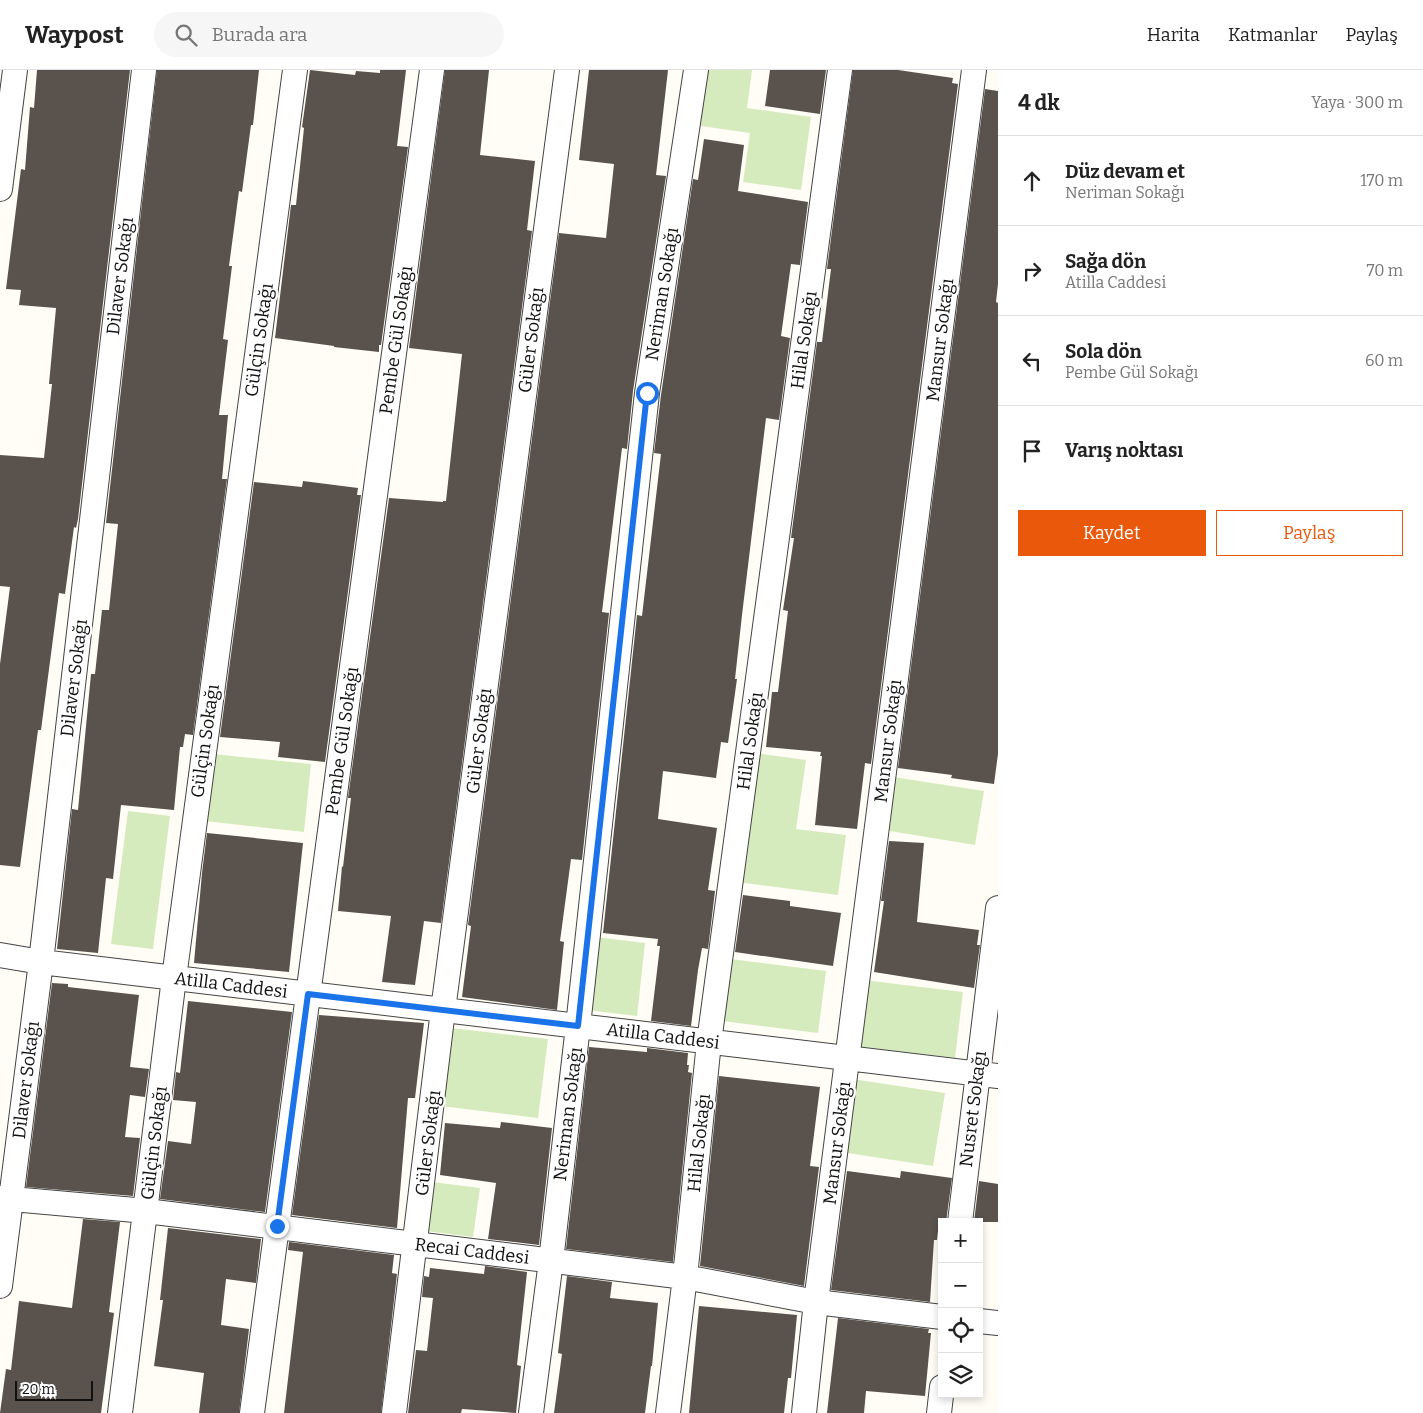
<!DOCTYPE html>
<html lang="tr">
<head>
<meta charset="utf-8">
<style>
	body { margin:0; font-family:Bitter,serif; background:#f6f6f6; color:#222 }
	.controls { position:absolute; right:15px; bottom:15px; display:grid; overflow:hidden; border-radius:0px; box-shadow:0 2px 8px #0003 }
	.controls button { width:45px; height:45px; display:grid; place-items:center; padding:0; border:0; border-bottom:1px solid #e0e0e0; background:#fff; color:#222; font:25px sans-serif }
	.scale { position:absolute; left:15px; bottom:12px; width:78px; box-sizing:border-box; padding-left:5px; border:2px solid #111; border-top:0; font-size:14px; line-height:18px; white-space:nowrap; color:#111; -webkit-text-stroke:4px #fff; paint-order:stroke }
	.stop { position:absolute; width:15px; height:15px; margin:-11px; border:4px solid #1a73e8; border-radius:50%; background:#fff }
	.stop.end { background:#1a73e8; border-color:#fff; box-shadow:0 1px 5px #0008 }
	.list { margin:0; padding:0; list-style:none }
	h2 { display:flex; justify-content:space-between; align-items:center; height:65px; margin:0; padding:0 20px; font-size:21px }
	h2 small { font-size:16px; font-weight:400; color:#767676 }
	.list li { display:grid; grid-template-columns:32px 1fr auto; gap:15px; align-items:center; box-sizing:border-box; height:90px; padding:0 20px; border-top:1px solid #e0e0e0 }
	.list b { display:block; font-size:19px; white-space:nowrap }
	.list p { margin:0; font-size:16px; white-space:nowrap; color:#767676 }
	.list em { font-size:16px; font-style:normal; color:#767676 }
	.actions { display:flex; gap:10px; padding:15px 20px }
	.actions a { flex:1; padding:11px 0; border:1px solid #ea580c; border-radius:0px; text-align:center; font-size:18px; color:#ea580c }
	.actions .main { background:#ea580c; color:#fff }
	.icon { flex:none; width:28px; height:28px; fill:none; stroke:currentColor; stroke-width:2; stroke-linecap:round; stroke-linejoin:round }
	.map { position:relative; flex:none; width:998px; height:1343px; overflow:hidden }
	header { display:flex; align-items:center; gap:30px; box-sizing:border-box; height:70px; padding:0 25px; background:#fff; border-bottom:1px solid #e0e0e0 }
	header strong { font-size:24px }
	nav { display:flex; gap:28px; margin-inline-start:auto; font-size:18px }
	.search { width:350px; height:45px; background:#f6f6f6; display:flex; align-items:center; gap:12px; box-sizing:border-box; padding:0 18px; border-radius:28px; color:#767676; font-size:19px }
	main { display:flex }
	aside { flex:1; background:#fff }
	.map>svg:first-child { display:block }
	.green { fill:#d5ebbd }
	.building { fill:#5a524d }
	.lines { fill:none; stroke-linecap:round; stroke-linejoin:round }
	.street-casing { stroke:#444; stroke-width:26 }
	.street { stroke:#fff; stroke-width:24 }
	.route { stroke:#1a73e8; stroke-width:6 }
	.labels { text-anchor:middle; stroke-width:5; stroke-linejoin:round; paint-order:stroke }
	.street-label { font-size:18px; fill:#111; stroke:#fff }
</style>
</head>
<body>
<header>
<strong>Waypost</strong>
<div class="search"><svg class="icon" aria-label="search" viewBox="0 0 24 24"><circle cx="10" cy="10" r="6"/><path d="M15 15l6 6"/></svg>Burada ara</div>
<nav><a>Harita</a><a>Katmanlar</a><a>Paylaş</a></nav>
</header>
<main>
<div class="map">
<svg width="998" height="1343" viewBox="0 0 998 1343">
	<rect width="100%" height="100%" fill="#fffdf5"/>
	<path class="green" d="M 701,0 L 752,0 L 747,38 L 811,47 L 801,120 L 743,112 L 750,63 L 694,55 Z
		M 203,683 L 311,694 L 304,762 L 196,750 Z
		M 755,683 L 806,690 L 796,759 L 846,765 L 838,825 L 737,812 Z
		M 893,707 L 984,721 L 975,775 L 884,760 Z
		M 128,741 L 170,746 L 153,879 L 111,874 Z
		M 587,866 L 645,873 L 637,946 L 579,939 Z
		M 730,889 L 826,901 L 818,963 L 722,951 Z
		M 863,910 L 963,922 L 955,988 L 855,976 Z
		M 442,957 L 548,969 L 538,1048 L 433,1035 Z
		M 852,1009 L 945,1023 L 933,1096 L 841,1082 Z
		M 424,1111 L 480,1118 L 473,1167 L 418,1160 Z"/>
	<path class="building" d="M 37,0 L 130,0 L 78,449 L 76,458 L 74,457 L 65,524 L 59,523 L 41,660 L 38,660 L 20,797 L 0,795 L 0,594 L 10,517 L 0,516 L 0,385 L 44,388 L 52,314 L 49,314 L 56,238 L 19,235 L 21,220 L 6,219 L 21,99 L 25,100 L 30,37 L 34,38 Z
		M 157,0 L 259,0 L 253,55 L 251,55 L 242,122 L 239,121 L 229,196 L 232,196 L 223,269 L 228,270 L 219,345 L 228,345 L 222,409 L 227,409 L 193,665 L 185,664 L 183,677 L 180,677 L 174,740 L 121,735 L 113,809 L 106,808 L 98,883 L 57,879 L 72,739 L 78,740 L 91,604 L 95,604 L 102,540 L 109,540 L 118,454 L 106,453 Z
		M 310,0 L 355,5 L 356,1 L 380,3 L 380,0 L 406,0 L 397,76 L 408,77 L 381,275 L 379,275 L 379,282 L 334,277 L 334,276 L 275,268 L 291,135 L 296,135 L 304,58 L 302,57 Z
		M 445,0 L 489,0 L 480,85 L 535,91 L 527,160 L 532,161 L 441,853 L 424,851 L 415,915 L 382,912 L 391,846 L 338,841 L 342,796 L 343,797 L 351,728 L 348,728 L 389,428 L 443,432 L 443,431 L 446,431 L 462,284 L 409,278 Z
		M 589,0 L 668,0 L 656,105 L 666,106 L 633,321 L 627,379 L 622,378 L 602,542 L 609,543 L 582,790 L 571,789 L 560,871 L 564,872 L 557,940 L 462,927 L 471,856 L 468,855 L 559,163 L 606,168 L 614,94 L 579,90 Z
		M 770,0 L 826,0 L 820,44 L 765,36 Z
		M 853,0 L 898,0 L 953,8 L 952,13 L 958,14 L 871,694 L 865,693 L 857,759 L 815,755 L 822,686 L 820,686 L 821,682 L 766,677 L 772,622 L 778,622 L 788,541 L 783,540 L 794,468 L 791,468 L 817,272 L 822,272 L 831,199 L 827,199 Z
		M 985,19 L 998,21 L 998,214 L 996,232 L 998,233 L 998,684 L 994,714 L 951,708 L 952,705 L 898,698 Z
		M 704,69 L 744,75 L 738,121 L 808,132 L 800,195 L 791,194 L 781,266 L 790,268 L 779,350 L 766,348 L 742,545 L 735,609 L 737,609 L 728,673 L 721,672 L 716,708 L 663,701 L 658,749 L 717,758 L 708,820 L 715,821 L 708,879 L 702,878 L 698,900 L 691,956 L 651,951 L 660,876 L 657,876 L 658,869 L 603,863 L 637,545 L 642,546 L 661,384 L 654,383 L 661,325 L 693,109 L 698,110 Z
		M 303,411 L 358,418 L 357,425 L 361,425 L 325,692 L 278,687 L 280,672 L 220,667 L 254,412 L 302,417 Z
		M 207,763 L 303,773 L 289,902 L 194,893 L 202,803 Z
		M 889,771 L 924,773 L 917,852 L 979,860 L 977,875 L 980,875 L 974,918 L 874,902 L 884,831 L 881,831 Z
		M 743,825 L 790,831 L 790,836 L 841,843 L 833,896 L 735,882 Z
		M 52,913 L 68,914 L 68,917 L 139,925 L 130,997 L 149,999 L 145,1027 L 130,1025 L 125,1067 L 140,1068 L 133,1126 L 26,1117 Z
		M 188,931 L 292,942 L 265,1142 L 160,1129 L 168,1071 L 191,1074 L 196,1032 L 173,1030 L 176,1002 L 180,1003 Z
		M 319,945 L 424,953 L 415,1028 L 408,1028 L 397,1158 L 292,1145 Z
		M 589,977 L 647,982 L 647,978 L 688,983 L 687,995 L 689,995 L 688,1002 L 692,1003 L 673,1192 L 566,1179 Z
		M 719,1006 L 820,1017 L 810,1096 L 819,1097 L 804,1216 L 700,1196 Z
		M 501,1052 L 552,1058 L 539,1175 L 488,1169 L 496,1113 L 440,1105 L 445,1053 L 500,1058 Z
		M 847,1101 L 900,1108 L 901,1101 L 952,1108 L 946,1152 L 939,1152 L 937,1170 L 934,1170 L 930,1232 L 831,1220 Z
		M 979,1111 L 998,1114 L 998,1152 L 974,1152 Z
		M 83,1149 L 120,1152 L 109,1242 L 114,1243 L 101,1343 L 0,1343 L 6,1299 L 11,1300 L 19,1231 L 72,1238 Z
		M 168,1158 L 261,1169 L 256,1213 L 226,1209 L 221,1255 L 249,1259 L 239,1343 L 199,1343 L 204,1303 L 154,1296 L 163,1230 L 160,1230 Z
		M 289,1172 L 394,1185 L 392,1203 L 397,1204 L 381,1343 L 284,1343 L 303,1182 L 288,1180 Z
		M 485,1196 L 527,1202 L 517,1295 L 521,1296 L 516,1343 L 462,1339 L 461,1343 L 408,1343 L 416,1280 L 427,1281 L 433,1228 L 422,1227 L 424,1206 L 429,1207 L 430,1198 L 484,1204 Z
		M 567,1206 L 612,1212 L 610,1228 L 658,1233 L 652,1296 L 651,1296 L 645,1343 L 554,1343 L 562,1284 L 558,1283 Z
		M 699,1236 L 797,1245 L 791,1308 L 788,1308 L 784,1343 L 689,1343 Z
		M 838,1248 L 929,1259 L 928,1263 L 931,1263 L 925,1326 L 866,1321 L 864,1343 L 827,1343 Z"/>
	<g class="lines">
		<defs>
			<path id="street" d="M 0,119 L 15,0
				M 0,885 L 41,892 L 998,1006
				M 0,1128 L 146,1141 L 685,1207 L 816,1232 L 942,1247
				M 960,1152 L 998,838
				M 0,1216 L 41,892 L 144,0
				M 979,1251 L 998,1253
				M 120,1343 L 174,908 L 295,0
				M 252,1343 L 432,0
				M 394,1343 L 443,940 L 567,0
				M 531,1343 L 551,1191 L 578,956 L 647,323 L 696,0
				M 668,1343 L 685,1207 L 709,972 L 840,0
				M 804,1343 L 816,1232 L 974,0
				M 939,1343 L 942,1317"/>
		</defs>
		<use href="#street" class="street-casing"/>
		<use href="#street" class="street"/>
	</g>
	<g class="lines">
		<path class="route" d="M 277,1156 L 308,924 L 578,956 L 647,323"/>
	</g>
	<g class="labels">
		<g class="street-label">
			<text transform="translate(120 206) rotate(-83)" y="6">Dilaver Sokağı</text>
			<text transform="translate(662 224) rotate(-81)" y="6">Neriman Sokağı</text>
			<text transform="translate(259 270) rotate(-82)" y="6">Gülçin Sokağı</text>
			<text transform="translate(396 270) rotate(-82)" y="6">Pembe Gül Sokağı</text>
			<text transform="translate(531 270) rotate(-83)" y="6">Güler Sokağı</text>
			<text transform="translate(804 270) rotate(-82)" y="6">Hilal Sokağı</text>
			<text transform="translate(940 270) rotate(-83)" y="6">Mansur Sokağı</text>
			<text transform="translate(74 608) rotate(-83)" y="6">Dilaver Sokağı</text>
			<text transform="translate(205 671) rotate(-82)" y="6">Gülçin Sokağı</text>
			<text transform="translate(342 671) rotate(-82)" y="6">Pembe Gül Sokağı</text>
			<text transform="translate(479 671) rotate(-83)" y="6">Güler Sokağı</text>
			<text transform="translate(750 671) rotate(-82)" y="6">Hilal Sokağı</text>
			<text transform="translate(888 671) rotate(-83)" y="6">Mansur Sokağı</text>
			<text transform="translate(231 915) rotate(7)" y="6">Atilla Caddesi</text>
			<text transform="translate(663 966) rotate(7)" y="6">Atilla Caddesi</text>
			<text transform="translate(26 1010) rotate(-83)" y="6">Dilaver Sokağı</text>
			<text transform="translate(973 1039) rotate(-83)" y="6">Nusret Sokağı</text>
			<text transform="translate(568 1044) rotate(-83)" y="6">Neriman Sokağı</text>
			<text transform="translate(154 1073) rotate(-83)" y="6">Gülçin Sokağı</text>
			<text transform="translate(428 1073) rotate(-83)" y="6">Güler Sokağı</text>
			<text transform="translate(699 1073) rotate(-84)" y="6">Hilal Sokağı</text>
			<text transform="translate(837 1073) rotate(-83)" y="6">Mansur Sokağı</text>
			<text transform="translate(472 1181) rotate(7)" y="6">Recai Caddesi</text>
		</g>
	</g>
</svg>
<div class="controls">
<button>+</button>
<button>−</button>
<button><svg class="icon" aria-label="locate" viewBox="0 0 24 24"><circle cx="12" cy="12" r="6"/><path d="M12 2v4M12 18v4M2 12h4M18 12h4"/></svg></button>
<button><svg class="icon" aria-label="layers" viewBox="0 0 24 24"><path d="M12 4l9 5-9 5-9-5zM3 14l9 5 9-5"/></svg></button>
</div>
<div class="scale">20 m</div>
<div class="stop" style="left:647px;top:323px"></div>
<div class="stop end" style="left:277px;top:1156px"></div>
</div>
<aside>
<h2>4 dk<small>Yaya · 300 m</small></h2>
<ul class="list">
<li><svg class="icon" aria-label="ahead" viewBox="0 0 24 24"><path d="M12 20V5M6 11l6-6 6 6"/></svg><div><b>Düz devam et</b><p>Neriman Sokağı</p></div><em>170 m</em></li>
<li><svg class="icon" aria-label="right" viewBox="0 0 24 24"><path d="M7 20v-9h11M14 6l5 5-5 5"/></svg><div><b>Sağa dön</b><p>Atilla Caddesi</p></div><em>70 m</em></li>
<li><svg class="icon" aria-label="left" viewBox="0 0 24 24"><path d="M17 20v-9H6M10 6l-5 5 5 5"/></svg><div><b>Sola dön</b><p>Pembe Gül Sokağı</p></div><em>60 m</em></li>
<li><svg class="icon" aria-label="arrive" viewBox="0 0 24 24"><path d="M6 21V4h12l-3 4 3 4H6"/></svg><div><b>Varış noktası</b></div></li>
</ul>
<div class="actions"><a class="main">Kaydet</a><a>Paylaş</a></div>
</aside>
</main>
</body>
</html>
